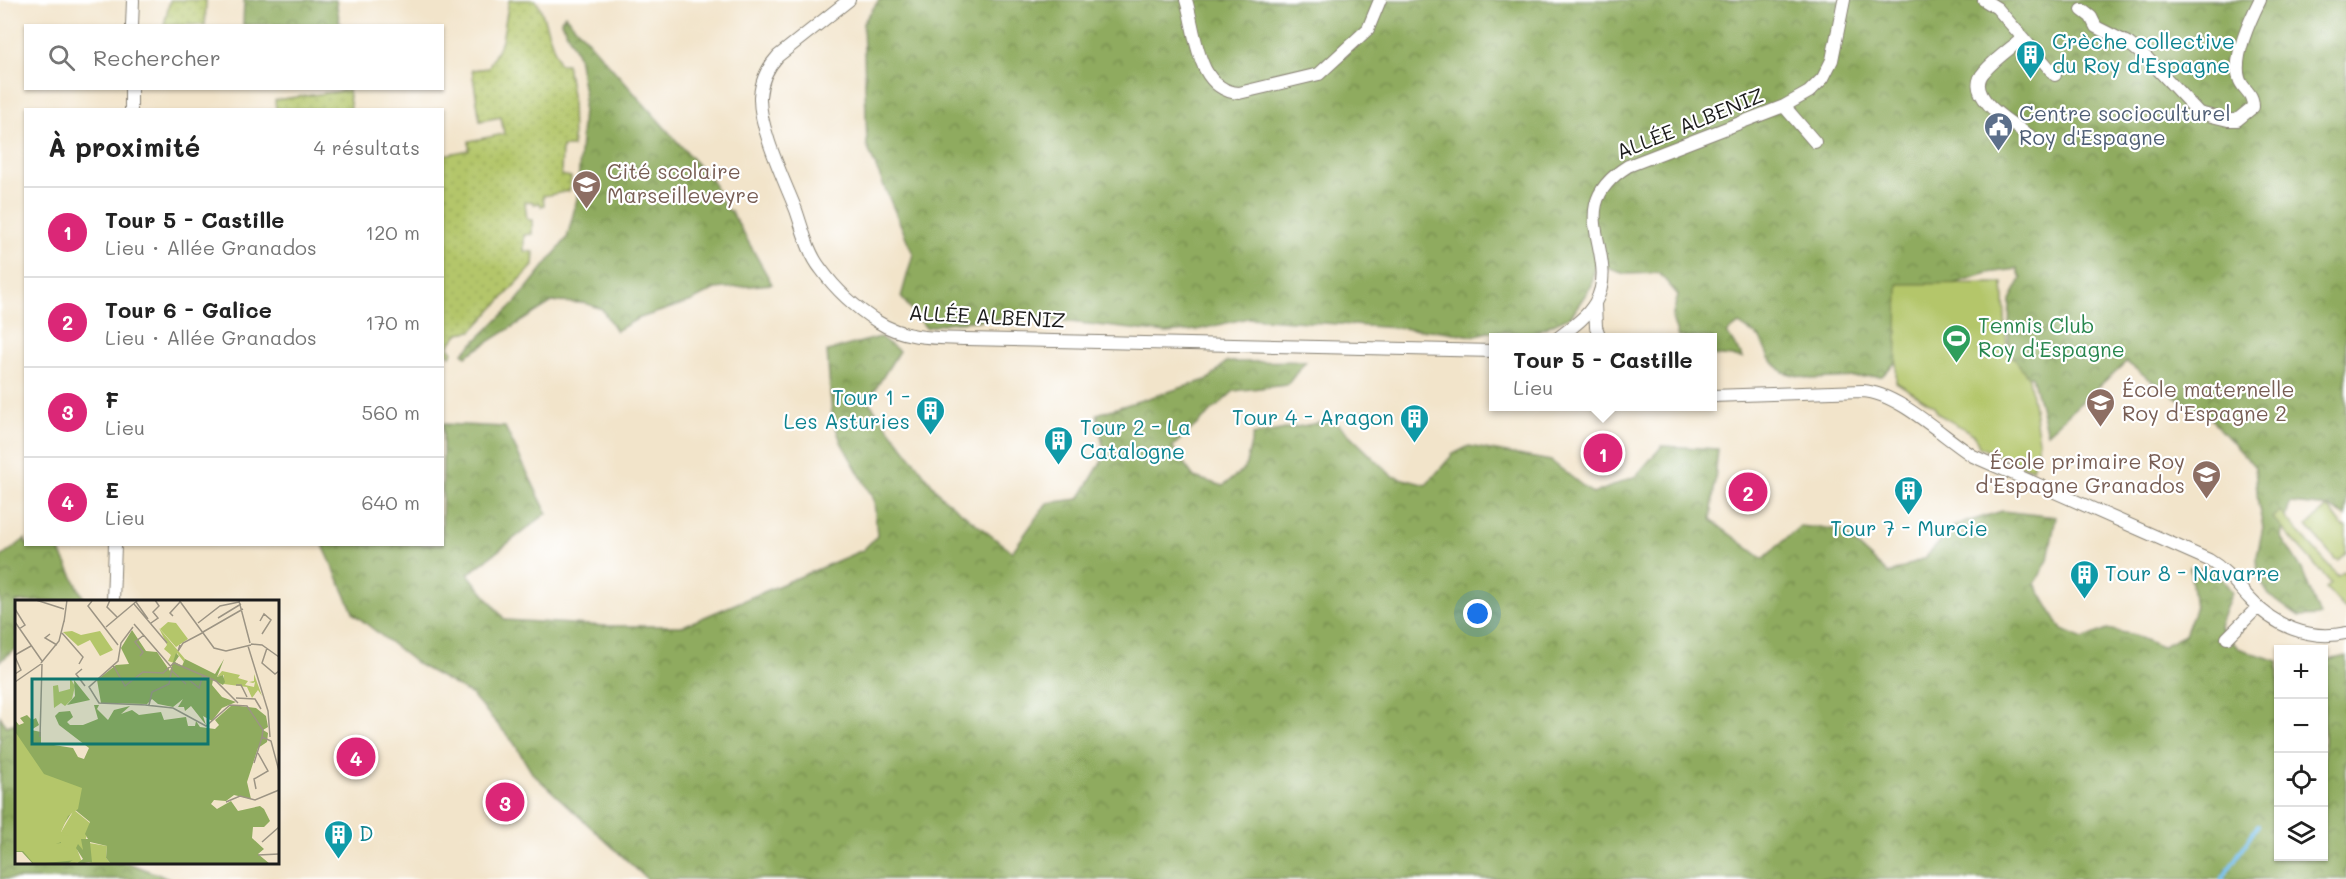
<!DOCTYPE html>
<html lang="fr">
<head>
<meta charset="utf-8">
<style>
	body { margin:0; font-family:Mali,sans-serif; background:#f6f6f6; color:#222 }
	.controls { position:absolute; right:18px; bottom:18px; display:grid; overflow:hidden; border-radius:0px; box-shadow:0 2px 4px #0004 }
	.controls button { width:54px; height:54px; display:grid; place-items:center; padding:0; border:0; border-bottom:2px solid #e0e0e0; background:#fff; color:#222; font:30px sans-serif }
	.you { position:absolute; left:1478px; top:614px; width:21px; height:21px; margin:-15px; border:4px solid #fff; border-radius:50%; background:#1a73e8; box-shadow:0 0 0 9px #1a73e833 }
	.badge { display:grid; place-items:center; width:39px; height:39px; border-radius:50%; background:#db2777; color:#fff; font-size:20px; font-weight:700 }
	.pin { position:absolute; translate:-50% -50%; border:3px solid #fff; box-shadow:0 2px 6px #0006 }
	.popup { position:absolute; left:1489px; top:333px; width:228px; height:78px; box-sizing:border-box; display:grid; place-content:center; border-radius:0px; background:#fff; filter:drop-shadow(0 2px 4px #0005); font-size:20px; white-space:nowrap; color:#767676 }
	.popup b { font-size:22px; color:#222 }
	.popup::after { content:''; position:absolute; left:50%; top:100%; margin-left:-12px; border:12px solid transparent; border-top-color:#fff }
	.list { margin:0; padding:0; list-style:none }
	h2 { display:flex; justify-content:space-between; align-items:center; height:78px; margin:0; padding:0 24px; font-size:26px }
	h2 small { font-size:20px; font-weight:400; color:#767676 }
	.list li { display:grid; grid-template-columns:39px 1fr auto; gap:18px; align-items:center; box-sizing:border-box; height:90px; padding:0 24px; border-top:2px solid #e0e0e0 }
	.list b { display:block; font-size:22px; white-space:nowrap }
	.list p { margin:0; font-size:20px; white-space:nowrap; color:#767676 }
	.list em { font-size:20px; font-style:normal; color:#767676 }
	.icon { flex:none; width:33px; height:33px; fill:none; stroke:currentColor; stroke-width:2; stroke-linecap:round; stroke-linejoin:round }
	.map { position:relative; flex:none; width:2346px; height:879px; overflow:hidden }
	.search { position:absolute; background:#fff; box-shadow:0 2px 4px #0004; left:24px; top:24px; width:420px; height:66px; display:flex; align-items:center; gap:15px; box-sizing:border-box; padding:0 21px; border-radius:0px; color:#767676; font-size:22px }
	.panel { position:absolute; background:#fff; box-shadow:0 2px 4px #0004; left:24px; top:108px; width:420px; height:438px; border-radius:0px }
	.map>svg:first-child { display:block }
	.grass { fill:url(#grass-dots); stroke:#687143; stroke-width:1.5 }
	.forest { fill:url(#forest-crowns); stroke:#56643d; stroke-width:1.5 }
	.park { fill:#b4c66a; stroke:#687143; stroke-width:1.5 }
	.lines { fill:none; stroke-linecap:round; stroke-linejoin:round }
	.stream { stroke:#75c0ef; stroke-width:4 }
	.minor-casing { stroke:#878073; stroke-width:14 }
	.minor { stroke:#fff; stroke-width:12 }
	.labels { text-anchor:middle; stroke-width:4.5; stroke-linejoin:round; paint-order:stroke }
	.culture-label { font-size:21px; fill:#0d838f; stroke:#fff; text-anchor:start }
	.service-label { font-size:21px; fill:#4e5e75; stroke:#fff; text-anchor:start }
	.street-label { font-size:21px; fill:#1c1c1c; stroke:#fff }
	.education-label { font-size:21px; fill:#785e54; stroke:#fff; text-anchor:start }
	.leisure-label { font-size:21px; fill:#27864d; stroke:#fff; text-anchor:start }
	.inset-road { fill:none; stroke:#9c9484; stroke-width:1.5 }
	.view { fill:#0f766e; fill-opacity:0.15; stroke:#0f766e; stroke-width:3 }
	.inset-edge { fill:none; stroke:#1c1c1c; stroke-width:3 }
</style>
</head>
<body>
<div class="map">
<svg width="2346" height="879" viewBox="0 0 2346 879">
	<defs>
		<pattern id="grass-dots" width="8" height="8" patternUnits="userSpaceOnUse" patternTransform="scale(1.5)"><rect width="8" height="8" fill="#b4c66a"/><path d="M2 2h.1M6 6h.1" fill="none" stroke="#9aaa5b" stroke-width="1.8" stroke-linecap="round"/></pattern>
		<pattern id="forest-crowns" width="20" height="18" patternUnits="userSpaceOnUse" patternTransform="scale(1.5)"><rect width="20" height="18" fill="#8fab5e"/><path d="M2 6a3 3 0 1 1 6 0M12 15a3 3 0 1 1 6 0" fill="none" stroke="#748a4d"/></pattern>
	</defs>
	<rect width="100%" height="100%" fill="#fff"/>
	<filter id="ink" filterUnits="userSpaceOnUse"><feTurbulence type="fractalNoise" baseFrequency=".0167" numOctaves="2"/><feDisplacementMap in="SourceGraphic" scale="12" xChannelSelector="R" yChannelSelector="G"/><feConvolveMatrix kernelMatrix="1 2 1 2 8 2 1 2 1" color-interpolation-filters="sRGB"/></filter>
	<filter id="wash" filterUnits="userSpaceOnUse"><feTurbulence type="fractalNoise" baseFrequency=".008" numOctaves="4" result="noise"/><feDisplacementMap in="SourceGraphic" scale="24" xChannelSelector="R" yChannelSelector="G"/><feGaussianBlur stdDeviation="1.35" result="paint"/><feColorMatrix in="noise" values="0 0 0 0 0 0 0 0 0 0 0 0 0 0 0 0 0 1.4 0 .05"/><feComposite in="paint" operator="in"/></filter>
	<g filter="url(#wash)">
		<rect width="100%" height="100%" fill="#f2e4ca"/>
		<path class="grass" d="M 170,0 L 206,0 L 205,25 L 164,25 Z
			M 509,0 L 535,0 L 540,7 L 559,64 L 567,64 L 572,95 L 573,147 L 562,147 L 561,175 L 571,177 L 569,191 L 543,196 L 544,206 L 541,206 L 540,203 L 534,204 L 532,201 L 525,203 L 527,219 L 532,220 L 532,234 L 524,235 L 524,251 L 534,252 L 533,266 L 472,331 L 459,333 L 448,346 L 453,352 L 450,356 L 445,351 L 442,352 L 443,155 L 469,150 L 469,141 L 504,134 L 501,117 L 480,121 L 472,70 L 488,68 L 502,41 Z
			M 348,90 L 351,109 L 276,109 L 275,100 Z"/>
		<path class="forest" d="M 244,0 L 336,0 L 340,25 L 243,25 Z
			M 879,0 L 2346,0 L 2346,517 L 2330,507 L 2290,503 L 2281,536 L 2302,569 L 2320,616 L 2299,617 L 2269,595 L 2258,577 L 2257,556 L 2263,527 L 2258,504 L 2255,467 L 2211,419 L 2163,389 L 2126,362 L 2047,433 L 2032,376 L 1962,384 L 2008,360 L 2010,300 L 2021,279 L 2017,269 L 1988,273 L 1939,288 L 1903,355 L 1882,376 L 1810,379 L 1783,372 L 1769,358 L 1760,338 L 1739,324 L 1727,333 L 1743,358 L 1713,355 L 1712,338 L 1678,337 L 1672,318 L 1678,295 L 1659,273 L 1625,274 L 1595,264 L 1592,285 L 1571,316 L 1533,333 L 1488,332 L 1473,336 L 1441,331 L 1248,318 L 1197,330 L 1167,333 L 1026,317 L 947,323 L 926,328 L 901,297 L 913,254 L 867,146 L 863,23 Z
			M 565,15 L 712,181 L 726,209 L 731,211 L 772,284 L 715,289 L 692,301 L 637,319 L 616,331 L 602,309 L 584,303 L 552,302 L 466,356 L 463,353 L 515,303 L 567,238 L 577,199 L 584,93 L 578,56 L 561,20 Z
			M 880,337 L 899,351 L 868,401 L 941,496 L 1012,552 L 1047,503 L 1079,499 L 1105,456 L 1097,414 L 1209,379 L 1226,362 L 1306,361 L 1287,385 L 1234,391 L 1172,447 L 1194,477 L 1223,486 L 1245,468 L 1253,435 L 1334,420 L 1392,476 L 1426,485 L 1453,454 L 1469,446 L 1551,461 L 1593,494 L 1636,476 L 1662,446 L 1718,449 L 1711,520 L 1763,559 L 1800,526 L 1840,530 L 1889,574 L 1926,557 L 1954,526 L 2002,511 L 2056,517 L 2048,560 L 2035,584 L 2062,630 L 2083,639 L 2107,629 L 2134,635 L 2161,647 L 2185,635 L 2195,609 L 2190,567 L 2217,572 L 2232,592 L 2219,626 L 2238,648 L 2278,661 L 2278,856 L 2324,856 L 2324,661 L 2346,656 L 2346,879 L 647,879 L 532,773 L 514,743 L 471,694 L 419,665 L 354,614 L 323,545 L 442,544 L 443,424 L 505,427 L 547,513 L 468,574 L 505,620 L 606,626 L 683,626 L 863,550 L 877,536 L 874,500 L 841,442 L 832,416 L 827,351 Z
			M 25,539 L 26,544 L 57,545 L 85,601 L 16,602 L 16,649 L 0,661 L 0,558 Z
			M 0,716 L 6,726 L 16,723 L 16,862 L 128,863 L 170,879 L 0,879 Z"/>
		<path class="park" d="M 2003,283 L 2007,349 L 2029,378 L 2039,441 L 2032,469 L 1979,447 L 1975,435 L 1938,414 L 1934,406 L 1896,382 L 1898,284 Z
			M 2326,508 L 2330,509 L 2343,527 L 2346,527 L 2346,553 L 2338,560 L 2335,559 L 2307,526 Z
			M 2280,511 L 2338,576 L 2346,570 L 2346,610 L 2326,588 L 2331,583 L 2273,518 Z"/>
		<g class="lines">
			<path class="stream" d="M 2222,879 L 2258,825"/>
		</g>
	</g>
	<g filter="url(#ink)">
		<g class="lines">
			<defs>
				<path id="minor" d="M 849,0 L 778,56 C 767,68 761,81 760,97 C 759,128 784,180 796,210 C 803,230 808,253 821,269 C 836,290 856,308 878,322 C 904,339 937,338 967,339 L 1494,351
					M 1186,0 C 1196,32 1196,90 1239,93 L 1319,74 L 1368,29 L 1380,0
					M 1984,0 L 1997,8 L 2055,75
					M 2082,10 L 2091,17 L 2096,27 L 2128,43 L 2148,59 L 2199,113 L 2228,120 L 2237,120 L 2253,107 C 2253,91 2242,90 2239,78 C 2233,56 2250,20 2260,0
					M 132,26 L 133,0
					M 2023,38 C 2010,49 1995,59 1984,72 C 1961,97 2018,127 2036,140
					M 1784,106 L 1815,142
					M 131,110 L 131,88
					M 1595,304 L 1596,327 L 1600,338
					M 1558,338 C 1571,328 1586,318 1595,303 C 1623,254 1559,209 1628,166 L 1784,106 L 1809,92 L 1823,78 L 1832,60 L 1844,0
					M 1712,396 L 1863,391 C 1898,393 1942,436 1973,456 L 2209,560 C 2226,570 2236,584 2249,598 C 2274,626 2309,641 2346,633
					M 113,602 L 115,544
					M 2227,638 L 2258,607"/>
			</defs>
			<use href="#minor" class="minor-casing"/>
			<use href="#minor" class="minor"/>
		</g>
	</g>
	<defs>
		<symbol id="building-pin" viewBox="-11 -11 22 30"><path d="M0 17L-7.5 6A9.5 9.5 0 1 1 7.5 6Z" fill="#0f9aa8" stroke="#fff"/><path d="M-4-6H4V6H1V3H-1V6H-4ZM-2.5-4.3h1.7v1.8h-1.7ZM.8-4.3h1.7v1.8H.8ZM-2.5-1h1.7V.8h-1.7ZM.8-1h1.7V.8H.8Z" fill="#fff"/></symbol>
		<symbol id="civic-pin" viewBox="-11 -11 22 30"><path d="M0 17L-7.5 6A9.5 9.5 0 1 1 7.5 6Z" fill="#5c6f8a" stroke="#fff"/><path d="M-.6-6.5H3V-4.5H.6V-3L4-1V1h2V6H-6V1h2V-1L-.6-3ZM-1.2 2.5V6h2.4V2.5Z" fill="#fff"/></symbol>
		<symbol id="school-pin" viewBox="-11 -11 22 30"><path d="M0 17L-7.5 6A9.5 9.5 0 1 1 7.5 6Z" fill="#8d6e63" stroke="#fff"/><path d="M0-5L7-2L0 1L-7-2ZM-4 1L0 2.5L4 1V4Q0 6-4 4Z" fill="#fff"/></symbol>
		<symbol id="stadium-pin" viewBox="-11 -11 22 30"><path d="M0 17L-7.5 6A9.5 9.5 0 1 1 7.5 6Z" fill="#2e9e5b" stroke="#fff"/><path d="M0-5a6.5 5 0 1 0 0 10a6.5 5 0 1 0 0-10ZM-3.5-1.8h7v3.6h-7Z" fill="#fff"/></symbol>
	</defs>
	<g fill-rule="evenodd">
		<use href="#building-pin" x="2014" y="38" width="33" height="45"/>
		<use href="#civic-pin" x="1982" y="110" width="33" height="45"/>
		<use href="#school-pin" x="570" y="168" width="33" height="45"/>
		<use href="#stadium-pin" x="1940" y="322" width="33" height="45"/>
		<use href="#school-pin" x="2084" y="386" width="33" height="45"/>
		<use href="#building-pin" x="914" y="394" width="33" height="45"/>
		<use href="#building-pin" x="1398" y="402" width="33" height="45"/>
		<use href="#building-pin" x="1042" y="424" width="33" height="45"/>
		<use href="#school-pin" x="2190" y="458" width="33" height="45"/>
		<use href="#building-pin" x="1892" y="474" width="33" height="45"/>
		<use href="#building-pin" x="2068" y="558" width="33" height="45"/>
		<use href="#building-pin" x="322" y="818" width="33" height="45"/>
	</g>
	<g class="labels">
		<g class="culture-label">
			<text x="2052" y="49">Crèche collective<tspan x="2052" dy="24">du Roy d'Espagne</tspan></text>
			<text x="910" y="405" text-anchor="end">Tour 1 -<tspan x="910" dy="24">Les Asturies</tspan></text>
			<text x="1394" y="425" text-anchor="end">Tour 4 - Aragon</text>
			<text x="1080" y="435">Tour 2 - La<tspan x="1080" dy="24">Catalogne</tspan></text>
			<text x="1909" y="536" text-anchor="middle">Tour 7 - Murcie</text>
			<text x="2105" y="581">Tour 8 - Navarre</text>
			<text x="359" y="841">D</text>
		</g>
		<g class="service-label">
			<text x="2019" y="121">Centre socioculturel<tspan x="2019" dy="24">Roy d'Espagne</tspan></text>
		</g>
		<g class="street-label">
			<text transform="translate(1690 124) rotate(-22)" y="7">ALLÉE ALBENIZ</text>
			<text transform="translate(987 317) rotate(3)" y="7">ALLÉE ALBENIZ</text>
		</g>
		<g class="education-label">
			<text x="607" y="179">Cité scolaire<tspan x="607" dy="24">Marseilleveyre</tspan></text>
			<text x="2122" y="397">École maternelle<tspan x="2122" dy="24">Roy d'Espagne 2</tspan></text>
			<text x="2185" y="469" text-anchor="end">École primaire Roy<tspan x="2185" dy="24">d'Espagne Granados</tspan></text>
		</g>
		<g class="leisure-label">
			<text x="1978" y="333">Tennis Club<tspan x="1978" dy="24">Roy d'Espagne</tspan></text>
		</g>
	</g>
	<g transform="translate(15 600)">
		<rect width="264" height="264" fill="#f2e4ca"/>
		<path d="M 144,28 L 170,59 L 169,62 L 162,53 L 159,63 L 153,61 L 156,55 L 149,49 L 152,45 ZM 207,71 L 225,75 L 223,78 L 233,81 L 230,85 L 239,87 L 240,82 L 238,83 L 234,82 L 239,81 L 239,74 L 247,96 L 243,90 L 237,98 L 232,87 L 209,84 L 209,75 L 202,77 ZM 55,78 L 60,86 L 57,99 L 50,106 L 46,103 L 39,108 L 38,86 L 43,85 L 44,92 L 55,89 ZM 59,210 L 75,223 L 68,250 L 62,249 L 67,262 L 52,264 L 54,260 L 39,244 ZM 74,243 L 92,246 L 91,258 L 96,264 L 71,264 L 76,262 Z" fill="#b4c66a"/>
		<path d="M 117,30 L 131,51 L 142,52 L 155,71 L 161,53 L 164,56 L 160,62 L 167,66 L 170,59 L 200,74 L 209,59 L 202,77 L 208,75 L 210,82 L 208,85 L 198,80 L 197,85 L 207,97 L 221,102 L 207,108 L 197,121 L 188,116 L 191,125 L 176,106 L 170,111 L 169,107 L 163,107 L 168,99 L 158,107 L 143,104 L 137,99 L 132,104 L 86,103 L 82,80 L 101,65 L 114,64 L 106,48 ZM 59,80 L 75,100 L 52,105 L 60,96 ZM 79,105 L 84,105 L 82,109 L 93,120 L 99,110 L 115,106 L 106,114 L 117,110 L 124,115 L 146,112 L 149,120 L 171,117 L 173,126 L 180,126 L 181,121 L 185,127 L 200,129 L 204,125 L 200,120 L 217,105 L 241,108 L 251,116 L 253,127 L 248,130 L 253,133 L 252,142 L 243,148 L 232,182 L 236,199 L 219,195 L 211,201 L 199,200 L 196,204 L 202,209 L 216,201 L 223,211 L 245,206 L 249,209 L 255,221 L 249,227 L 238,227 L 237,238 L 249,249 L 243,254 L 255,264 L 96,264 L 91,258 L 92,246 L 75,242 L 77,262 L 61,264 L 68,259 L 61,248 L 63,244 L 68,250 L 66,239 L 73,239 L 70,234 L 75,222 L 59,209 L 46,229 L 46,243 L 39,244 L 58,260 L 52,264 L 18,264 L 7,252 L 0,252 L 0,120 L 4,125 L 9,123 L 5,118 L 12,115 L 17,120 L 21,118 L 24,125 L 16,130 L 26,132 L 26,143 L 58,148 L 63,157 L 69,159 L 74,148 L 44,125 L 40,116 L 44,112 L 55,111 L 58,117 L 52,122 L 55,125 L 68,125 L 83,119 Z" fill="#8fab5e"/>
		<path d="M 153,22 L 161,23 L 173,39 L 161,47 L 145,29 ZM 57,31 L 66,35 L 85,31 L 98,50 L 85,56 L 75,40 L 63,46 L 48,32 ZM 1,133 L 29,174 L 67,188 L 63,209 L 53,216 L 46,232 L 54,235 L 46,236 L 46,242 L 41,244 L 55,249 L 63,260 L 19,264 L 8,251 L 0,251 Z" fill="#b4c66a"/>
		<path class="inset-road" d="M 21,0 L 49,9M 95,0 L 92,7 L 102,17M 164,0 L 199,48 L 211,51 L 236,45M 77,1 L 73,6 L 103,45M 224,1 L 235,43M 121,2 L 133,19M 119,4 L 152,43M 0,9 L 10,25 L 4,29M 158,16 L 155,13 L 165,2M 203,18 L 226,4M 245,21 L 249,14 L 256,20 L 247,34M 0,22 L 27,61M 49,22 L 52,0M 136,23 L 143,18 L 138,12 L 144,6 L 140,0M 183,23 L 205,6 L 224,2M 119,24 L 157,68 L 154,84 L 137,92 L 134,105M 91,27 L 123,0M 118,27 L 106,43 L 103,61 L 74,87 L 84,103 L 132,105M 188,32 L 228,9M 47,33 L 68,57 L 64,64M 35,34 L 30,38 L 42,45M 236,44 L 247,45 L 264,57M 165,45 L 163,51 L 168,43 L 189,32M 233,46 L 253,111 L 255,137M 252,48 L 247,63 L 260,74 L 264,71M 0,55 L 16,46M 125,56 L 128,52 L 120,42 L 129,35M 0,57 L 6,70 L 0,74M 26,63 L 44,41 L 49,21M 98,65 L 110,86 L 128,72 L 148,73 L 159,63 L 201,81 L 223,103M 67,69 L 61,74 L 70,86M 157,71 L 171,84M 173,79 L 184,88 L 188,75M 0,82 L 26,64M 221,85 L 226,85 L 232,97M 221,98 L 240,99 L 246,109M 130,105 L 158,108 L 191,126 L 215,105 L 232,106 L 248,130 L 247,137 L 256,141 L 264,171M 25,137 L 27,64M 239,163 L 247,137M 241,189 L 239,179 L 253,171 L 243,153M 211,202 L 225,196 L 240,200 L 264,190M 247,242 L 264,227M 243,255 L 264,254"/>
		<path class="view" d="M 17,79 L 193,79 L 193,144 L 17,144 Z"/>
		<rect width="264" height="264" class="inset-edge"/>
	</g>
</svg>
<div class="controls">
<button>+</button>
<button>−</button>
<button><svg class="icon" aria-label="locate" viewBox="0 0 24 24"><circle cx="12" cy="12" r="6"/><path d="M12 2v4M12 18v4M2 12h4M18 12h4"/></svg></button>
<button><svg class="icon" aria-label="layers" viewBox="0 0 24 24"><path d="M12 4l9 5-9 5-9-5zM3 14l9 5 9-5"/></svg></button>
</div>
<div class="you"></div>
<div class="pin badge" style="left:1603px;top:453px">1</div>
<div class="popup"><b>Tour 5 - Castille</b>Lieu</div>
<div class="pin badge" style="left:1748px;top:492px">2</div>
<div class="pin badge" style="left:505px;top:802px">3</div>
<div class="pin badge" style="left:356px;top:757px">4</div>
<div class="search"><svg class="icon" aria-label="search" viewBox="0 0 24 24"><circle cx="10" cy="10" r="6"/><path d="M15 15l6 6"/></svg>Rechercher</div>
<section class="panel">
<h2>À proximité<small>4 résultats</small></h2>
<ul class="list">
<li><span class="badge">1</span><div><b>Tour 5 - Castille</b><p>Lieu · Allée Granados</p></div><em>120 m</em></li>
<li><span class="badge">2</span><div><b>Tour 6 - Galice</b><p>Lieu · Allée Granados</p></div><em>170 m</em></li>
<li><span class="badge">3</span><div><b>F</b><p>Lieu</p></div><em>560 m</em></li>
<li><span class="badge">4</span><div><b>E</b><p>Lieu</p></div><em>640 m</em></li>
</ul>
</section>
</div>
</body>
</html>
